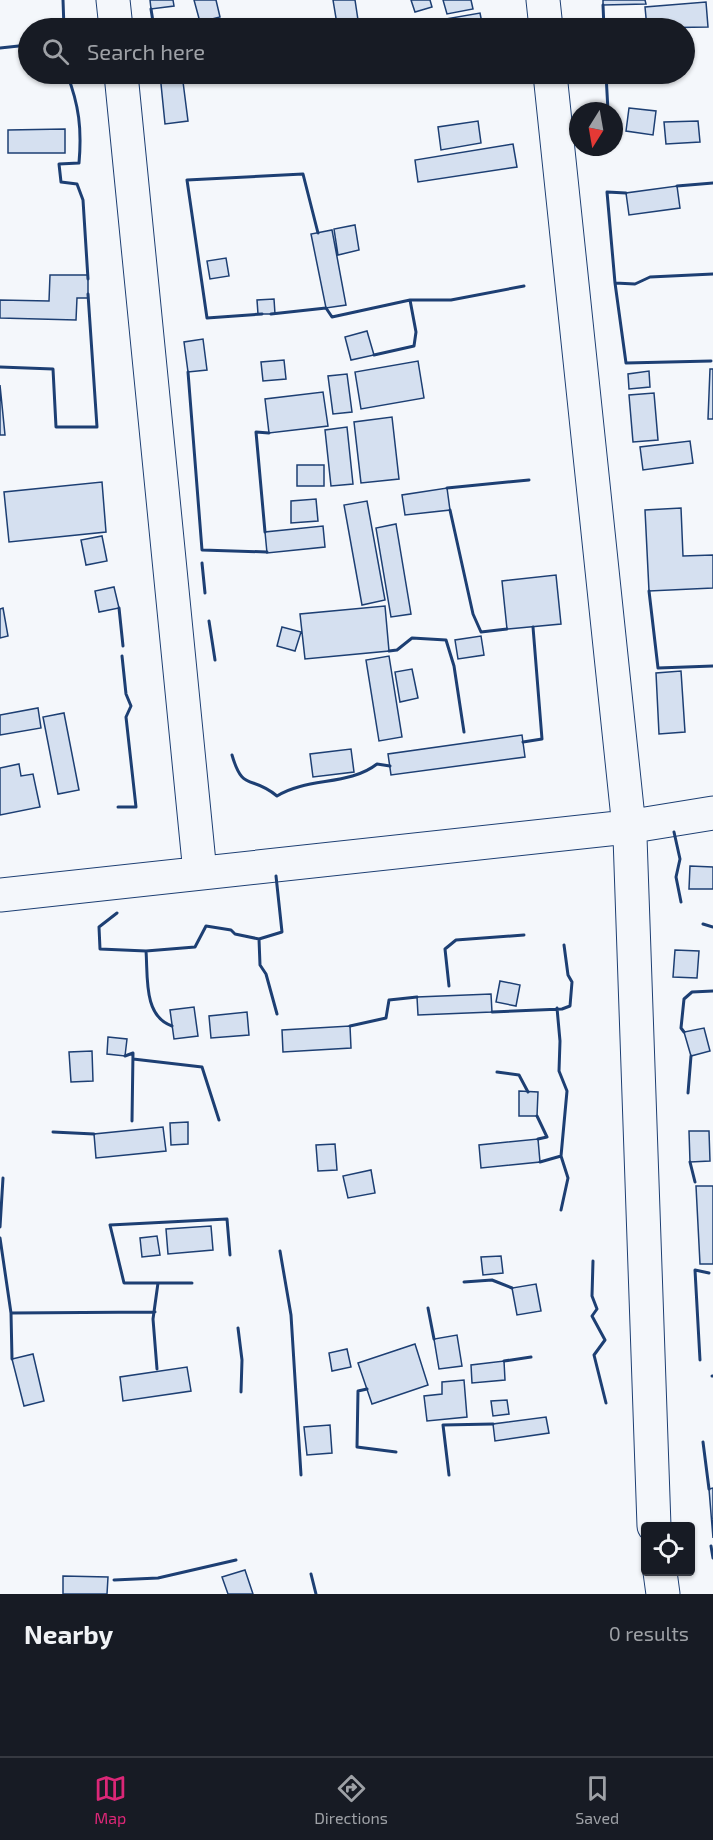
<!DOCTYPE html>
<html lang="en">
<head>
<meta charset="utf-8">
<style>
	body { margin:0; font-family:"Exo 2",sans-serif; background:#242831; color:#f1f3f6 }
	.controls { position:absolute; right:18px; bottom:18px; display:grid; overflow:hidden; border-radius:6px; box-shadow:0 2px 4px #0004 }
	.controls button { width:54px; height:54px; display:grid; place-items:center; padding:0; border:0; border-bottom:2px solid #363941; background:#171b24; color:#f1f3f6; font:30px sans-serif }
	.compass { position:absolute; left:569px; top:102px; width:54px; height:54px; border-radius:50%; background:#171b24; box-shadow:0 2px 4px #0004; rotate:191deg }
	.list { margin:0; padding:0; list-style:none }
	h2 { display:flex; justify-content:space-between; align-items:center; height:78px; margin:0; padding:0 24px; font-size:26px }
	h2 small { font-size:20px; font-weight:400; color:#9ea1a6 }
	.icon { flex:none; width:33px; height:33px; fill:none; stroke:currentColor; stroke-width:2; stroke-linecap:round; stroke-linejoin:round }
	.map { position:relative; flex:none; width:713px; height:1594px; overflow:hidden }
	.search { position:absolute; background:#171b24; box-shadow:0 2px 4px #0004; left:18px; right:18px; top:18px; height:66px; display:flex; align-items:center; gap:15px; box-sizing:border-box; padding:0 21px; border-radius:33px; color:#9ea1a6; font-size:22px }
	.sheet { height:162px; background:#171b24 }
	nav { display:flex; justify-content:space-around; align-items:center; box-sizing:border-box; height:84px; border-top:2px solid #363941; background:#171b24; font-size:16px; color:#9ea1a6 }
	nav a { display:grid; justify-items:center; gap:3px }
	nav .on { color:#db2777 }
	.map>svg:first-child { display:block }
	.building { fill:#d5e0f0; stroke:#1d3f73; stroke-width:1.5 }
	.lines { fill:none; stroke-linecap:round; stroke-linejoin:round }
	.minor-casing { stroke:#1d3f73; stroke-width:35 }
	.minor { stroke:#f4f7fb; stroke-width:33 }
	.wall { stroke:#1d3f73; stroke-width:3 }
</style>
</head>
<body>
<div class="map">
<svg width="713" height="1594" viewBox="0 0 713 1594">
	<rect width="100%" height="100%" fill="#f4f7fb"/>
	<path class="building" d="M 150,0 L 173,0 L 174,6 L 151,9 Z
		M 194,0 L 216,0 L 220,17 L 200,22 Z
		M 333,0 L 355,0 L 358,20 L 337,24 Z
		M 411,0 L 430,0 L 432,7 L 415,12 Z
		M 443,0 L 471,0 L 473,9 L 447,14 Z
		M 603,0 L 645,0 L 646,4 L 603,5 Z
		M 706,2 L 708,27 L 647,28 L 645,7 Z
		M 480,13 L 483,28 L 394,28 Z
		M 160,74 L 182,74 L 188,121 L 165,124 Z
		M 629,108 L 656,111 L 653,135 L 626,131 Z
		M 478,121 L 481,143 L 441,150 L 438,127 Z
		M 698,121 L 700,142 L 666,144 L 664,122 Z
		M 65,129 L 65,153 L 8,153 L 8,130 Z
		M 513,144 L 517,167 L 418,182 L 415,160 Z
		M 677,186 L 680,208 L 629,215 L 626,193 Z
		M 355,225 L 359,250 L 338,255 L 334,229 Z
		M 332,230 L 346,305 L 326,308 L 311,234 Z
		M 226,258 L 229,276 L 210,279 L 207,261 Z
		M 50,275 L 88,275 L 88,298 L 77,298 L 76,320 L 0,318 L 0,300 L 49,301 Z
		M 274,299 L 275,314 L 258,314 L 257,300 Z
		M 367,331 L 374,355 L 351,360 L 345,337 Z
		M 203,339 L 207,370 L 188,372 L 184,342 Z
		M 284,360 L 286,379 L 263,381 L 261,362 Z
		M 418,361 L 424,398 L 361,409 L 355,372 Z
		M 710,369 L 713,369 L 713,419 L 708,419 Z
		M 649,371 L 650,387 L 629,389 L 628,374 Z
		M 347,374 L 352,412 L 333,414 L 328,376 Z
		M 0,385 L 5,435 L 0,435 Z
		M 323,392 L 328,426 L 269,433 L 265,399 Z
		M 654,393 L 658,440 L 633,442 L 629,395 Z
		M 392,417 L 399,479 L 361,483 L 354,422 Z
		M 347,427 L 353,484 L 331,486 L 325,430 Z
		M 690,441 L 693,463 L 643,470 L 640,447 Z
		M 297,465 L 324,465 L 324,486 L 297,486 Z
		M 102,482 L 106,532 L 9,542 L 4,492 Z
		M 447,488 L 450,510 L 405,515 L 402,495 Z
		M 316,499 L 318,521 L 291,523 L 291,501 Z
		M 367,501 L 385,600 L 362,605 L 344,505 Z
		M 681,508 L 683,556 L 713,555 L 713,588 L 649,591 L 645,510 Z
		M 396,524 L 411,614 L 391,617 L 376,528 Z
		M 323,526 L 325,547 L 267,553 L 265,532 Z
		M 102,536 L 107,561 L 86,565 L 81,540 Z
		M 556,575 L 561,624 L 507,629 L 502,581 Z
		M 114,587 L 119,608 L 99,612 L 95,591 Z
		M 385,606 L 389,651 L 305,659 L 300,614 Z
		M 3,608 L 8,636 L 0,638 L 0,609 Z
		M 282,627 L 301,632 L 295,651 L 277,646 Z
		M 481,636 L 484,655 L 458,659 L 455,640 Z
		M 389,656 L 402,737 L 379,741 L 366,660 Z
		M 412,669 L 418,698 L 400,702 L 395,672 Z
		M 681,671 L 685,732 L 659,734 L 656,673 Z
		M 38,708 L 41,728 L 0,735 L 0,715 Z
		M 64,713 L 79,790 L 58,794 L 43,717 Z
		M 522,735 L 525,757 L 391,775 L 388,754 Z
		M 351,749 L 354,772 L 313,777 L 310,754 Z
		M 19,764 L 21,776 L 33,774 L 40,807 L 0,815 L 0,768 Z
		M 690,866 L 713,867 L 713,889 L 689,889 Z
		M 675,950 L 699,951 L 697,978 L 673,977 Z
		M 500,981 L 520,985 L 516,1006 L 496,1002 Z
		M 491,994 L 492,1012 L 418,1015 L 417,997 Z
		M 194,1007 L 198,1036 L 174,1039 L 170,1010 Z
		M 247,1012 L 249,1035 L 211,1038 L 209,1016 Z
		M 350,1026 L 351,1048 L 283,1052 L 282,1030 Z
		M 704,1028 L 710,1051 L 691,1056 L 684,1032 Z
		M 108,1037 L 127,1039 L 125,1056 L 107,1054 Z
		M 92,1051 L 93,1081 L 71,1082 L 69,1052 Z
		M 519,1091 L 538,1092 L 537,1116 L 519,1116 Z
		M 188,1122 L 188,1144 L 171,1145 L 170,1123 Z
		M 163,1127 L 166,1151 L 96,1158 L 94,1134 Z
		M 689,1131 L 709,1131 L 710,1161 L 690,1162 Z
		M 538,1139 L 540,1162 L 481,1168 L 479,1145 Z
		M 335,1144 L 337,1170 L 318,1171 L 316,1145 Z
		M 371,1170 L 375,1193 L 348,1198 L 343,1176 Z
		M 696,1186 L 713,1186 L 713,1264 L 700,1264 Z
		M 211,1226 L 213,1250 L 168,1254 L 166,1229 Z
		M 157,1236 L 160,1255 L 142,1257 L 140,1238 Z
		M 501,1256 L 503,1273 L 483,1275 L 481,1257 Z
		M 536,1284 L 541,1311 L 517,1315 L 512,1288 Z
		M 457,1335 L 462,1366 L 439,1369 L 434,1339 Z
		M 415,1344 L 428,1385 L 372,1404 L 358,1363 Z
		M 347,1349 L 351,1367 L 332,1371 L 329,1353 Z
		M 33,1354 L 44,1401 L 24,1406 L 12,1359 Z
		M 504,1361 L 505,1380 L 472,1383 L 471,1365 Z
		M 187,1367 L 191,1391 L 123,1401 L 120,1377 Z
		M 464,1380 L 467,1417 L 427,1421 L 424,1396 L 442,1394 L 442,1382 Z
		M 507,1400 L 509,1414 L 493,1416 L 491,1401 Z
		M 546,1417 L 549,1433 L 495,1441 L 493,1424 Z
		M 330,1425 L 332,1453 L 307,1455 L 304,1427 Z
		M 713,1488 L 713,1538 L 709,1489 Z
		M 245,1570 L 253,1594 L 228,1594 L 222,1577 Z
		M 63,1576 L 108,1577 L 107,1594 L 63,1594 Z"/>
	<g class="lines">
		<defs>
			<path id="minor" d="M 113,0 L 116,28
				M 543,0 L 546,28
				M 121,74 L 200,873
				M 550,74 L 630,837 L 654,1526
				M 0,895 L 627,827 L 713,813
				M 660,1572 L 663,1594"/>
		</defs>
		<use href="#minor" class="minor-casing"/>
		<use href="#minor" class="minor"/>
		<path class="wall" d="M 63,0 L 64,28
			M 603,5 L 604,28
			M 151,9 L 154,28
			M 0,48 L 28,45
			M 67,74 C 79,105 82,129 79,163 L 59,164 L 61,182 L 77,184 L 83,200 L 88,279
			M 606,74 L 608,111
			M 677,186 L 713,183
			M 626,193 L 607,192 L 615,283 L 635,284 L 650,277 L 713,274
			M 615,283 L 626,363 L 711,361
			M 262,314 L 207,318 L 187,180 L 303,174 L 318,233
			M 271,314 L 326,308 L 332,317 L 410,300 L 451,300 L 524,286
			M 374,355 L 414,346 L 416,332 L 410,300
			M 0,367 L 53,369 L 56,427 L 97,427 L 88,294
			M 188,372 L 202,550 L 267,552
			M 447,488 L 529,480
			M 450,510 L 473,614 L 481,632 L 507,629
			M 265,532 L 256,432 L 269,433
			M 202,563 L 205,593
			M 649,591 L 658,668 L 713,666
			M 119,608 L 123,646
			M 209,621 L 215,660
			M 389,651 L 397,650 L 412,638 L 446,640 L 454,666 L 464,732
			M 523,742 L 542,739 L 533,627
			M 232,755 C 243,793 251,774 277,796 C 307,777 349,786 377,764 L 390,766
			M 118,807 L 136,807 L 126,717 L 131,706 L 126,694 L 122,656
			M 674,832 L 680,859 L 676,877 L 681,902
			M 117,913 L 99,927 L 100,949 L 146,951 C 148,976 143,1016 172,1026
			M 703,924 L 713,927
			M 259,939 L 282,932 L 276,876
			M 146,951 L 195,947 L 206,926 L 231,930 L 235,934 L 259,939 L 260,965 L 266,974 L 277,1014
			M 449,986 L 445,949 L 456,940 L 524,935
			M 492,1012 L 562,1009 L 570,1006 L 572,982 L 568,975 L 564,945
			M 350,1026 L 386,1018 L 389,1000 L 417,997
			M 684,1032 L 681,1028 L 684,999 L 692,992 L 713,991
			M 125,1056 L 133,1053 L 132,1121
			M 133,1059 L 202,1067 L 219,1120
			M 497,1072 L 519,1075 L 528,1092
			M 688,1093 L 691,1056
			M 537,1116 L 547,1137 L 538,1139
			M 53,1132 L 94,1134
			M 561,1156 L 568,1178 L 561,1210
			M 540,1162 L 561,1156 L 567,1091 L 559,1071 L 560,1041 L 557,1008
			M 690,1162 L 695,1182
			M 0,1227 L 3,1178
			M 0,1238 L 11,1313 L 12,1359
			M 280,1251 L 291,1315 L 301,1475
			M 593,1261 L 592,1296 L 597,1309 L 592,1316 L 605,1340 L 594,1355 L 606,1403
			M 464,1282 L 492,1280 L 512,1288
			M 192,1283 L 124,1283 L 110,1225 L 227,1219 L 230,1255
			M 428,1308 L 434,1339
			M 11,1313 L 155,1312
			M 238,1328 L 242,1360 L 241,1392
			M 700,1360 L 695,1270 L 709,1273
			M 504,1361 L 531,1357
			M 157,1369 L 153,1319 L 158,1283
			M 712,1376 L 713,1376
			M 367,1389 L 358,1391 L 357,1447 L 396,1452
			M 703,1442 L 709,1489
			M 449,1475 L 443,1425 L 493,1424
			M 711,1546 L 713,1558
			M 311,1574 L 316,1594
			M 114,1580 L 158,1578 L 236,1560"/>
	</g>
</svg>
<div class="controls">
<button><svg class="icon" aria-label="locate" viewBox="0 0 24 24"><circle cx="12" cy="12" r="6"/><path d="M12 2v4M12 18v4M2 12h4M18 12h4"/></svg></button>
</div>
<svg class="compass" viewBox="-18 -18 36 36"><path d="M0-13l5 13h-10z" fill="#e53935"/><path d="M0 13l5-13h-10z" fill="#9ea1a6"/></svg>
<div class="search"><svg class="icon" aria-label="search" viewBox="0 0 24 24"><circle cx="10" cy="10" r="6"/><path d="M15 15l6 6"/></svg>Search here</div>
</div>
<section class="sheet">
<h2>Nearby<small>0 results</small></h2>
<ul class="list">
</ul>
</section>
<nav>
<a class="on"><svg class="icon" aria-label="map" viewBox="0 0 24 24"><path d="M3 6l6-2 6 2 6-2v14l-6 2-6-2-6 2zM9 4v14M15 6v14"/></svg>Map</a>
<a><svg class="icon" aria-label="directions" viewBox="0 0 24 24"><path d="M12 3l9 9-9 9-9-9zM9 14v-3h6M13 9l2 2-2 2"/></svg>Directions</a>
<a><svg class="icon" aria-label="saved" viewBox="0 0 24 24"><path d="M7 4h10v16l-5-4-5 4z"/></svg>Saved</a>
</nav>
</body>
</html>
